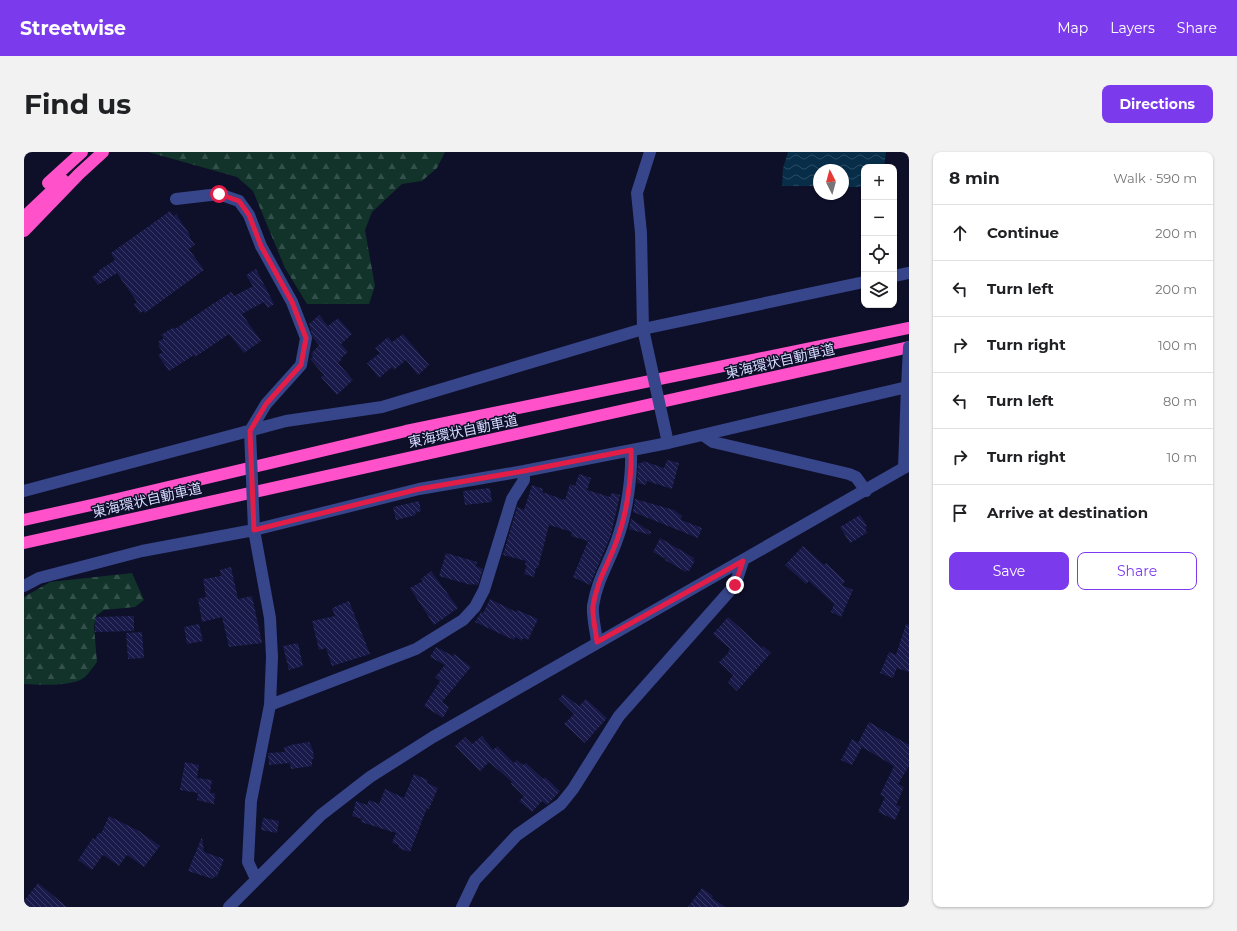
<!DOCTYPE html>
<html lang="en">
<head>
<meta charset="utf-8">
<style>
	body { margin:0; font-family:Montserrat,"Noto Sans JP",sans-serif; background:#f2f2f2; color:#202124 }
	.controls { position:absolute; right:12px; top:12px; display:grid; overflow:hidden; border-radius:8px; box-shadow:0 1px 3px #0004 }
	.controls button { width:36px; height:36px; display:grid; place-items:center; padding:0; border:0; border-bottom:1px solid #e0e0e0; background:#fff; color:#202124; font:20px sans-serif }
	.compass { position:absolute; left:789px; top:12px; width:36px; height:36px; border-radius:50%; background:#fff; box-shadow:0 1px 3px #0004; rotate:354deg }
	.stop { position:absolute; width:12px; height:12px; margin:-9px; border:3px solid #e11d48; border-radius:50%; background:#fff }
	.stop.end { background:#e11d48; border-color:#fff; box-shadow:0 1px 4px #0008 }
	.list { margin:0; padding:0; list-style:none }
	h2 { display:flex; justify-content:space-between; align-items:center; height:52px; margin:0; padding:0 16px; font-size:17px }
	h2 small { font-size:13px; font-weight:400; color:#757577 }
	.list li { display:grid; grid-template-columns:26px 1fr auto; gap:12px; align-items:center; box-sizing:border-box; height:56px; padding:0 16px; border-top:1px solid #e0e0e0 }
	.list b { display:block; font-size:15px; white-space:nowrap }
	.list em { font-size:13px; font-style:normal; color:#757577 }
	.actions { display:flex; gap:8px; padding:12px 16px }
	.actions a { flex:1; padding:9px 0; border:1px solid #7c3aed; border-radius:8px; text-align:center; font-size:14px; color:#7c3aed }
	.actions .main { background:#7c3aed; color:#fff }
	.icon { flex:none; width:22px; height:22px; fill:none; stroke:currentColor; stroke-width:2; stroke-linecap:round; stroke-linejoin:round }
	.map { position:relative; flex:none; width:885px; height:755px; overflow:hidden; border-radius:8px }
	header { display:flex; align-items:center; gap:24px; box-sizing:border-box; height:56px; padding:0 20px; background:#7c3aed; color:#fff }
	header strong { font-size:19px }
	nav { display:flex; gap:22px; margin-inline-start:auto; font-size:14px }
	.intro { display:flex; align-items:center; justify-content:space-between; box-sizing:border-box; height:96px; padding:0 24px }
	h1 { margin:0; font-size:28px }
	.button { padding:10px 18px; border-radius:8px; background:#7c3aed; color:#fff; font-size:14px; font-weight:700 }
	main { display:flex; gap:24px; padding:0 24px }
	aside { flex:1; background:#fff; border-radius:8px; box-shadow:0 1px 3px #0004 }
	.map>svg:first-child { display:block }
	.forest { fill:url(#forest-firs) }
	.water { fill:url(#water-waves) }
	.building { fill:url(#building-back-hatch) }
	.lines { fill:none; stroke-linecap:round; stroke-linejoin:round }
	.minor { stroke:#37458a; stroke-width:12 }
	.highway { stroke:#ff51c9; stroke-width:12 }
	.minor-bridge { stroke:#37458a; stroke-width:12 }
	.route { stroke:#e11d48; stroke-width:5 }
	.labels { text-anchor:middle; stroke-width:3; stroke-linejoin:round; paint-order:stroke }
	.street-label { font-size:14px; fill:#d6daff; stroke:#0e0f28 }
</style>
</head>
<body>
<header>
<strong>Streetwise</strong>
<nav><a>Map</a><a>Layers</a><a>Share</a></nav>
</header>
<div class="intro"><h1>Find us</h1><a class="button">Directions</a></div>
<main>
<div class="map">
<svg width="885" height="755" viewBox="0 0 885 755">
	<defs>
		<pattern id="forest-firs" width="22" height="20" patternUnits="userSpaceOnUse"><rect width="22" height="20" fill="#11332a"/><path d="M5 1l3.5 6h-7zM16 11l3.5 6h-7z" fill="#33504a"/></pattern>
		<pattern id="water-waves" width="16" height="10" patternUnits="userSpaceOnUse"><rect width="16" height="10" fill="#072d48"/><path d="M0 5q4-4 8 0t8 0" fill="none" stroke="#2a4b63"/></pattern>
		<pattern id="building-back-hatch" width="6" height="6" patternUnits="userSpaceOnUse"><rect width="6" height="6" fill="#191a4a"/><path d="M-1 5l2 2M0 0l6 6M5-1l2 2" fill="none" stroke="#3a3b65"/></pattern>
	</defs>
	<rect width="100%" height="100%" fill="#0e0f28"/>
	<path class="forest" d="M 124,0 L 421,0 L 413,16 L 398,29 L 378,32 L 348,60 L 341,78 L 351,134 L 345,152 L 283,152 L 261,116 L 229,39 L 213,25 Z
		M 108,421 L 120,448 L 111,455 L 80,458 L 72,464 L 70,474 L 73,510 C 69,515 65,521 61,525 C 49,535 15,533 0,532 L 0,445 L 26,430 Z"/>
	<path class="water" d="M 764,0 L 862,0 L 860,15 L 840,15 L 840,35 L 819,35 L 819,18 L 795,18 L 795,34 L 758,34 L 759,16 Z"/>
	<path class="building" d="M 146,59 L 150,64 L 152,62 L 166,83 L 165,84 L 171,93 L 165,97 L 180,118 L 121,161 L 119,159 L 116,161 L 110,152 L 113,150 L 93,121 L 74,133 L 68,125 L 75,120 L 74,119 L 91,108 L 87,101 Z
		M 232,117 L 250,152 L 244,156 L 240,150 L 218,162 L 237,189 L 220,201 L 205,182 L 171,205 L 170,203 L 145,219 L 134,203 L 139,200 L 134,193 L 136,192 L 134,190 L 140,186 L 137,183 L 150,175 L 151,177 L 207,140 L 210,144 L 229,134 L 222,123 Z
		M 295,163 L 304,174 L 314,166 L 328,182 L 317,192 L 324,200 L 317,206 L 318,207 L 314,211 L 329,228 L 313,243 L 297,225 L 300,223 L 286,207 L 289,205 L 287,202 L 295,193 L 289,186 L 285,172 Z
		M 379,182 L 405,213 L 394,223 L 382,208 L 370,218 L 368,215 L 355,226 L 343,211 L 356,201 L 351,196 L 364,185 L 368,190 Z
		M 643,308 L 655,311 L 648,337 L 623,329 L 622,333 L 613,331 L 614,311 L 618,311 L 619,309 L 640,316 Z
		M 555,322 L 567,326 L 563,338 L 586,345 L 588,341 L 596,343 L 587,383 L 566,433 L 549,425 L 564,389 L 547,384 L 548,380 L 525,373 L 514,416 L 512,416 L 510,425 L 500,422 L 503,413 L 501,413 L 502,409 L 479,403 L 493,355 L 500,358 L 508,333 L 519,337 L 518,340 L 541,348 L 546,332 L 551,334 Z
		M 466,336 L 468,350 L 441,353 L 439,339 Z
		M 611,347 L 650,358 L 658,364 L 657,368 L 678,376 L 674,386 L 609,360 Z
		M 395,349 L 397,359 L 391,361 L 392,363 L 372,368 L 369,355 Z
		M 836,363 L 843,374 L 841,375 L 843,378 L 841,379 L 843,381 L 826,391 L 816,375 Z
		M 607,367 L 627,380 L 626,383 L 605,377 Z
		M 636,386 L 670,406 L 669,408 L 671,409 L 665,419 L 663,418 L 662,420 L 641,408 L 642,407 L 629,400 Z
		M 779,394 L 800,413 L 802,411 L 821,429 L 818,433 L 829,438 L 817,465 L 807,460 L 810,452 L 785,429 L 782,432 L 761,413 Z
		M 422,401 L 453,410 L 452,414 L 459,417 L 454,433 L 448,432 L 447,433 L 415,424 Z
		M 207,415 L 214,447 L 228,444 L 238,491 L 205,495 L 198,465 L 178,470 L 174,447 L 182,445 L 179,427 L 197,424 L 196,418 Z
		M 407,419 L 434,456 L 410,473 L 386,436 L 399,429 L 397,427 Z
		M 466,447 L 492,460 L 493,458 L 514,467 L 504,488 L 499,486 L 498,489 L 491,485 L 490,488 L 451,470 L 457,460 L 459,461 Z
		M 325,449 L 346,502 L 308,514 L 302,496 L 295,498 L 288,469 L 311,464 L 308,456 Z
		M 110,464 L 110,479 L 71,480 L 71,465 Z
		M 704,465 L 738,496 L 739,494 L 747,501 L 713,539 L 704,530 L 709,523 L 695,510 L 705,500 L 704,499 L 706,497 L 689,482 Z
		M 175,472 L 179,489 L 163,492 L 160,475 Z
		M 882,472 L 885,473 L 885,520 L 873,516 L 869,526 L 856,521 L 865,500 L 872,503 Z
		M 118,480 L 120,506 L 104,507 L 102,481 Z
		M 274,491 L 279,514 L 265,518 L 259,494 Z
		M 412,495 L 429,504 L 430,502 L 447,515 L 418,550 L 425,555 L 419,566 L 400,554 L 416,529 L 411,525 L 421,513 L 406,505 Z
		M 539,542 L 555,554 L 562,547 L 583,566 L 561,591 L 540,572 L 550,562 L 535,547 Z
		M 845,570 L 885,593 L 885,614 L 874,632 L 880,635 L 872,653 L 877,655 L 871,668 L 854,660 L 861,645 L 856,643 L 870,614 L 838,595 L 828,613 L 817,608 L 828,587 L 834,591 Z
		M 458,584 L 469,598 L 473,594 L 490,611 L 493,608 L 499,613 L 502,611 L 519,627 L 521,625 L 536,639 L 523,653 L 518,649 L 508,660 L 495,649 L 500,644 L 487,632 L 488,630 L 465,610 L 456,619 L 431,594 L 441,585 L 448,592 Z
		M 285,590 L 289,598 L 290,607 L 288,607 L 288,614 L 267,617 L 266,611 L 245,613 L 244,601 L 261,600 L 260,595 L 266,594 L 266,593 Z
		M 161,610 L 175,613 L 173,626 L 188,628 L 186,641 L 191,641 L 190,652 L 173,648 L 174,641 L 156,638 Z
		M 390,622 L 404,628 L 403,631 L 414,636 L 405,657 L 403,656 L 386,700 L 374,696 L 375,693 L 368,691 L 372,681 L 337,670 L 338,667 L 328,664 L 332,649 L 343,653 L 345,648 L 355,652 L 361,637 L 380,646 Z
		M 85,664 L 115,679 L 136,694 L 120,715 L 103,703 L 95,714 L 79,703 L 68,718 L 54,708 L 69,686 L 71,688 L 74,681 L 77,682 Z
		M 239,666 L 255,669 L 253,681 L 237,678 Z
		M 178,685 L 180,700 L 200,707 L 193,725 L 191,724 L 189,727 L 164,719 Z
		M 14,731 L 43,755 L 0,755 L 0,749 Z
		M 678,736 L 689,744 L 688,746 L 701,755 L 664,755 Z"/>
	<g class="lines">
		<path class="minor" d="M 152,47 L 195,42 L 215,49 L 225,63 L 237,94 L 268,150 L 282,186 L 277,213 L 242,252 L 226,279
			M 870,124 L 885,121
			M 619,177 L 617,81 L 613,41 L 626,0
			M 679,283 L 689,290 L 825,322 L 832,325 L 842,339
			M 0,339 L 262,269 L 358,255 L 619,177 L 840,130
			M 230,378 L 246,466 L 248,505 L 246,553 L 227,649 L 224,710 L 232,727
			M 0,434 L 15,426 L 118,399 L 230,378 L 395,337 L 500,319 L 644,291 L 883,235 L 880,316
			M 573,490 C 572,479 568,465 569,454 C 573,427 586,410 594,385 C 603,360 608,324 607,298
			M 246,553 L 392,497 L 439,468 L 451,455 L 460,438 L 488,347 L 500,328 L 500,319
			M 205,755 L 297,663 L 346,625 L 409,585 L 885,313
			M 438,755 L 451,728 L 493,683 L 537,652 L 549,637 L 595,564 L 711,433 L 719,409"/>
		<path class="highway" d="M 24,31 L 58,0
			M 0,65 L 39,28
			M 0,79 L 55,22 L 79,0
			M 0,368 L 72,352 L 382,279 L 885,176
			M 0,391 L 885,195"/>
		<path class="minor-bridge" d="M 619,177 L 644,291
			M 883,235 L 885,195
			M 226,279 L 230,378"/>
	</g>
	<g class="lines">
		<path class="route" d="M 195,42 L 215,49 L 225,63 L 237,94 L 268,150 L 282,186 L 277,213 L 242,252 L 226,279 L 230,378 L 395,337 L 500,319 L 607,298 C 608,324 603,360 594,385 C 586,410 573,427 569,454 C 568,465 572,479 573,490 L 719,409 L 711,433"/>
	</g>
	<g class="labels">
		<g class="street-label">
			<text transform="translate(756 209) rotate(-13)" y="5">東海環状自動車道</text>
			<text transform="translate(439 279) rotate(-12)" y="5">東海環状自動車道</text>
			<text transform="translate(123 348) rotate(-13)" y="5">東海環状自動車道</text>
		</g>
	</g>
</svg>
<div class="controls">
<button>+</button>
<button>−</button>
<button><svg class="icon" aria-label="locate" viewBox="0 0 24 24"><circle cx="12" cy="12" r="6"/><path d="M12 2v4M12 18v4M2 12h4M18 12h4"/></svg></button>
<button><svg class="icon" aria-label="layers" viewBox="0 0 24 24"><path d="M12 4l9 5-9 5-9-5zM3 14l9 5 9-5"/></svg></button>
</div>
<svg class="compass" viewBox="-18 -18 36 36"><path d="M0-13l5 13h-10z" fill="#e53935"/><path d="M0 13l5-13h-10z" fill="#757577"/></svg>
<div class="stop" style="left:195px;top:42px"></div>
<div class="stop end" style="left:711px;top:433px"></div>
</div>
<aside>
<h2>8 min<small>Walk · 590 m</small></h2>
<ul class="list">
<li><svg class="icon" aria-label="ahead" viewBox="0 0 24 24"><path d="M12 20V5M6 11l6-6 6 6"/></svg><div><b>Continue</b></div><em>200 m</em></li>
<li><svg class="icon" aria-label="left" viewBox="0 0 24 24"><path d="M17 20v-9H6M10 6l-5 5 5 5"/></svg><div><b>Turn left</b></div><em>200 m</em></li>
<li><svg class="icon" aria-label="right" viewBox="0 0 24 24"><path d="M7 20v-9h11M14 6l5 5-5 5"/></svg><div><b>Turn right</b></div><em>100 m</em></li>
<li><svg class="icon" aria-label="left" viewBox="0 0 24 24"><path d="M17 20v-9H6M10 6l-5 5 5 5"/></svg><div><b>Turn left</b></div><em>80 m</em></li>
<li><svg class="icon" aria-label="right" viewBox="0 0 24 24"><path d="M7 20v-9h11M14 6l5 5-5 5"/></svg><div><b>Turn right</b></div><em>10 m</em></li>
<li><svg class="icon" aria-label="arrive" viewBox="0 0 24 24"><path d="M6 21V4h12l-3 4 3 4H6"/></svg><div><b>Arrive at destination</b></div></li>
</ul>
<div class="actions"><a class="main">Save</a><a>Share</a></div>
</aside>
</main>
</body>
</html>
